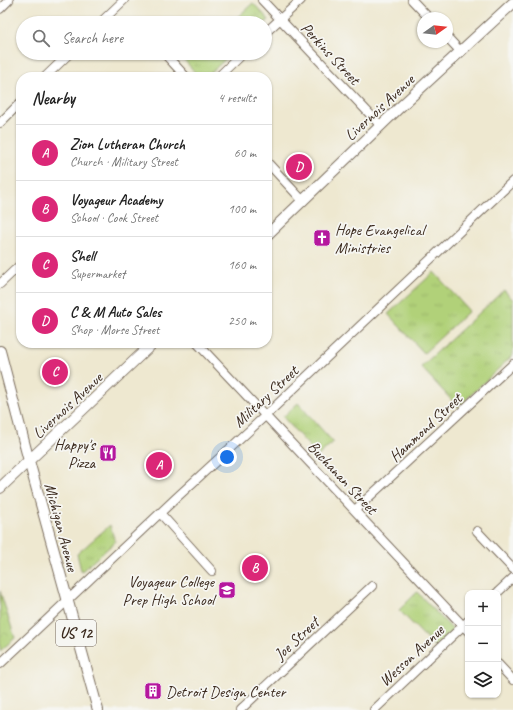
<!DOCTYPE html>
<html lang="en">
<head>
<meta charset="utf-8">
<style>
	body { margin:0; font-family:Caveat,sans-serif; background:#f2f2f2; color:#222 }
	.controls { position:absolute; right:12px; bottom:12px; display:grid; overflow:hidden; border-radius:8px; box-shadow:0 1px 3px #0004 }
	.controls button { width:36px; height:36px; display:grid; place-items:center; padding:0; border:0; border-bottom:1px solid #e0e0e0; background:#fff; color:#222; font:20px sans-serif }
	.compass { position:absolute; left:417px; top:12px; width:36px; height:36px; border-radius:50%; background:#fff; box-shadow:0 1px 3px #0004; rotate:75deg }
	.you { position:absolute; left:227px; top:457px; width:14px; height:14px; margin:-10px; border:3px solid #fff; border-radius:50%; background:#1a73e8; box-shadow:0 0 0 6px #1a73e833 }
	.badge { display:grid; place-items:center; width:26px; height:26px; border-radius:50%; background:#db2777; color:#fff; font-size:13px; font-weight:700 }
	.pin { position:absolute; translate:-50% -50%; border:2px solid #fff; box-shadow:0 1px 4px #0006 }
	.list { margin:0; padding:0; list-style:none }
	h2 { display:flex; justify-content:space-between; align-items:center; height:52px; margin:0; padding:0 16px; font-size:17px }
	h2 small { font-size:13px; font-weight:400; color:#767676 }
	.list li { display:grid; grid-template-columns:26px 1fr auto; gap:12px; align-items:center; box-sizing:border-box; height:56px; padding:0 16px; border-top:1px solid #e0e0e0 }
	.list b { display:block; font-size:15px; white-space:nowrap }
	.list p { margin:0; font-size:13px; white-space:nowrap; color:#767676 }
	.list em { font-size:13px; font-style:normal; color:#767676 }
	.icon { flex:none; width:22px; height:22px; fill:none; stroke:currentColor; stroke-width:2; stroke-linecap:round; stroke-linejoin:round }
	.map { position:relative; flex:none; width:513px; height:710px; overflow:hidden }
	.search { position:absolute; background:#fff; box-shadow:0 1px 3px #0004; left:16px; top:16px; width:256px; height:44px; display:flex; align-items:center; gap:10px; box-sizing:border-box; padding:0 14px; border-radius:22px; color:#767676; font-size:15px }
	.panel { position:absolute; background:#fff; box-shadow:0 1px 3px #0004; left:16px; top:72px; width:256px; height:276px; border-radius:16px }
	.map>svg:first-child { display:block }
	.grass { fill:url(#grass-tufts); stroke:#767e4c }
	.park { fill:url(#park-crowns); stroke:#767e4c }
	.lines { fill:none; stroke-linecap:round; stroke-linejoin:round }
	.minor-casing { stroke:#7a6c5c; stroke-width:10 }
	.major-casing { stroke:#7a6c5c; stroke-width:12 }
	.minor { stroke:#fff; stroke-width:8 }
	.major { stroke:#fff; stroke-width:10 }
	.labels { text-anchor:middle; stroke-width:3.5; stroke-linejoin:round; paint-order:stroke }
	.shield { fill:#f6f6f2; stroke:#73675e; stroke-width:1 }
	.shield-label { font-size:15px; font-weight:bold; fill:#3b2a1e }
	.street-label { font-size:16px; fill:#3b2a1e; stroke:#f6f6f2 }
	.poi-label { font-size:16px; fill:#3b2a1e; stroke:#f6f6f2; text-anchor:start }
</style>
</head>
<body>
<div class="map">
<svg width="513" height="710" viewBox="0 0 513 710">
	<defs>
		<pattern id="grass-tufts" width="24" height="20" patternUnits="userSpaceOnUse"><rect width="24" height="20" fill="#b1d179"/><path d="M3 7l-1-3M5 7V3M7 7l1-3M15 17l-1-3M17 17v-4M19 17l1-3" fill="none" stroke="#99b468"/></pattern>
		<pattern id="park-crowns" width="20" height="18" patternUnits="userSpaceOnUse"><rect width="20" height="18" fill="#b1d179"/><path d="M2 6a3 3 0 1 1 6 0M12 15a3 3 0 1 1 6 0" fill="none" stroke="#99b468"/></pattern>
	</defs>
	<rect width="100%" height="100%" fill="#f6f6f2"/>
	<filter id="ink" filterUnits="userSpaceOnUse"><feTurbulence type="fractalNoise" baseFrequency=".025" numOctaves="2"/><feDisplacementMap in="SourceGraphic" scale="8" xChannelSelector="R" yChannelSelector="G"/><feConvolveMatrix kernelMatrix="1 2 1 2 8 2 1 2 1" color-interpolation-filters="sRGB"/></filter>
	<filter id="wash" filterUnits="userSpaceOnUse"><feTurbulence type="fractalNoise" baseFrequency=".012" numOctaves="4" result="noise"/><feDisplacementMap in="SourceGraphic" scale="16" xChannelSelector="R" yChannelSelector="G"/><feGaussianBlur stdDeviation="0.9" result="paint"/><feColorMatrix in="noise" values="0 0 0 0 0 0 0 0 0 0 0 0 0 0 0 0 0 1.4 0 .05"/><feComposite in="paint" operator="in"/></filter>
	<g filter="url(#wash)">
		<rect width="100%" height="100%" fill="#eee8d0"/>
		<path class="grass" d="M 253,3 L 269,20 L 265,23 L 231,23 Z
			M 178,53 L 231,53 L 231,54 L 206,77 L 199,77 Z
			M 434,272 L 469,311 L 424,353 L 388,314 Z
			M 504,290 L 513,300 L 513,355 L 458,407 L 421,367 Z
			M 298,403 L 333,442 L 318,456 L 283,417 Z
			M 110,525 L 115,542 L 82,571 L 81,570 L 77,554 Z
			M 417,592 L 453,630 L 435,647 L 399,610 Z"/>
		<path class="park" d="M 0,591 L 15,638 L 0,651 Z"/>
	</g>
	<g filter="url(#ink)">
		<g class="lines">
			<defs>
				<path id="minor" d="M 262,0 L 381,126
					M 412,0 L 429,18
					M 0,9 L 9,0
					M 100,23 L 124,0
					M 265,33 L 301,0
					M 447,37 L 461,52
					M 164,53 L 186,77
					M 45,77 L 70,53
					M 218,77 L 243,53
					M 0,123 L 21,102
					M 267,162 L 303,201
					M 0,284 L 21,264
					M 197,343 L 468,631
					M 355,510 L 513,364
					M 160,513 L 212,571
					M 477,531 L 513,569
					M 497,593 L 513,578
					M 0,664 L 175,499 L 265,416 L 513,181
					M 498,664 L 513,680
					M 240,710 L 372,586
					M 374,710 L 468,621"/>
				<path id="major" d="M 267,235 L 399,108 L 513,3
					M 0,351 L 29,461 L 98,710
					M 0,488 L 153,343"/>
			</defs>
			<use href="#minor" class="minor-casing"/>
			<use href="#major" class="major-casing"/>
			<use href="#minor" class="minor"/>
			<use href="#major" class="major"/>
		</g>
	</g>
	<defs>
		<symbol id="church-square" viewBox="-11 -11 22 22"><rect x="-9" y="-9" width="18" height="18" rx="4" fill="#b5179e" stroke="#f6f6f2"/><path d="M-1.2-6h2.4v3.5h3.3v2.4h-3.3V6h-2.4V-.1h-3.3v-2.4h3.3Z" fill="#fff"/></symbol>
		<symbol id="restaurant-square" viewBox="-11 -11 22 22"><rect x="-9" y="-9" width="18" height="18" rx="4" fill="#b5179e" stroke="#f6f6f2"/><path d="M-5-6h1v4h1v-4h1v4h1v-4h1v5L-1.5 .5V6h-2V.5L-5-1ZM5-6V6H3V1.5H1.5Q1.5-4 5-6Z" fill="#fff"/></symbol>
		<symbol id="school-square" viewBox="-11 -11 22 22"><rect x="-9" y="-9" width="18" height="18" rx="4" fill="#b5179e" stroke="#f6f6f2"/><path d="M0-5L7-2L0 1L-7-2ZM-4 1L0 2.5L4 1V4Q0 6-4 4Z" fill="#fff"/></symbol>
		<symbol id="building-square" viewBox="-11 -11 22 22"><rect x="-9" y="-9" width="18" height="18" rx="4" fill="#b5179e" stroke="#f6f6f2"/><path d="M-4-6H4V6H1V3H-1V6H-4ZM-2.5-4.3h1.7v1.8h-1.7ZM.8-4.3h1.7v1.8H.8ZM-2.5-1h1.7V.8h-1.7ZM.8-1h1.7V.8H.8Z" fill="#fff"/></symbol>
	</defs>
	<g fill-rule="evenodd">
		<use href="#church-square" x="312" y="228" width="20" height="20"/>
		<use href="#restaurant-square" x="98" y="443" width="20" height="20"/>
		<use href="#school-square" x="217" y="580" width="20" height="20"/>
		<use href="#building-square" x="143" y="681" width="20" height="20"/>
	</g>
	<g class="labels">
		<rect class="shield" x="56" y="620" width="40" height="26" rx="3"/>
		<g class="shield-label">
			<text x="76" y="638">US 12</text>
		</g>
		<g class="street-label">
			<text transform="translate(331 53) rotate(47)" y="6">Perkins Street</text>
			<text transform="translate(379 107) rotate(-43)" y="6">Livernois Avenue</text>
			<text transform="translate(265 396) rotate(-43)" y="6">Military Street</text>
			<text transform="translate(67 405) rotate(-43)" y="6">Livernois Avenue</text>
			<text transform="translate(425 427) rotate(-43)" y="6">Hammond Street</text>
			<text transform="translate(343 477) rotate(47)" y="6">Buchanan Street</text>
			<text transform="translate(62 527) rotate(75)" y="6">Michigan Avenue</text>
			<text transform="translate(296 638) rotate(-43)" y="6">Joe Street</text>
			<text transform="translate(411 655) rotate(-43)" y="6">Wesson Avenue</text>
		</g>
		<g class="poi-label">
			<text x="335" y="235">Hope Evangelical<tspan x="335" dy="18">Ministries</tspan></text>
			<text x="95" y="450" text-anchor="end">Happy's<tspan x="95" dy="18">Pizza</tspan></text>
			<text x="214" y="587" text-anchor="end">Voyageur College<tspan x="214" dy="18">Prep High School</tspan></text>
			<text x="166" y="697">Detroit Design Center</text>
		</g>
	</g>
</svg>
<div class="controls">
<button>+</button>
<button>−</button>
<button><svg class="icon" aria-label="layers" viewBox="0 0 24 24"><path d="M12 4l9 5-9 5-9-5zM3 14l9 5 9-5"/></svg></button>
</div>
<svg class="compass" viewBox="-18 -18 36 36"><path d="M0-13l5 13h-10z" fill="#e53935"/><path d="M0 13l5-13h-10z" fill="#767676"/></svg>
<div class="you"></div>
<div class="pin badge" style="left:159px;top:465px">A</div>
<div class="pin badge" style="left:255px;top:568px">B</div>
<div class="pin badge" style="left:55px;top:372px">C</div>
<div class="pin badge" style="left:299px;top:167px">D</div>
<div class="search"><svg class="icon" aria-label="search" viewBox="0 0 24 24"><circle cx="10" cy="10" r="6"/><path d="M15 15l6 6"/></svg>Search here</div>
<section class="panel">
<h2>Nearby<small>4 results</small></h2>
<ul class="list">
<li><span class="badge">A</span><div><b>Zion Lutheran Church</b><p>Church · Military Street</p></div><em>60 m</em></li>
<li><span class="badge">B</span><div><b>Voyageur Academy</b><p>School · Cook Street</p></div><em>100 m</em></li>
<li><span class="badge">C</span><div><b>Shell</b><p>Supermarket</p></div><em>160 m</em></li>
<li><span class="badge">D</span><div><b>C &amp; M Auto Sales</b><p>Shop · Morse Street</p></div><em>250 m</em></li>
</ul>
</section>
</div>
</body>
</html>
